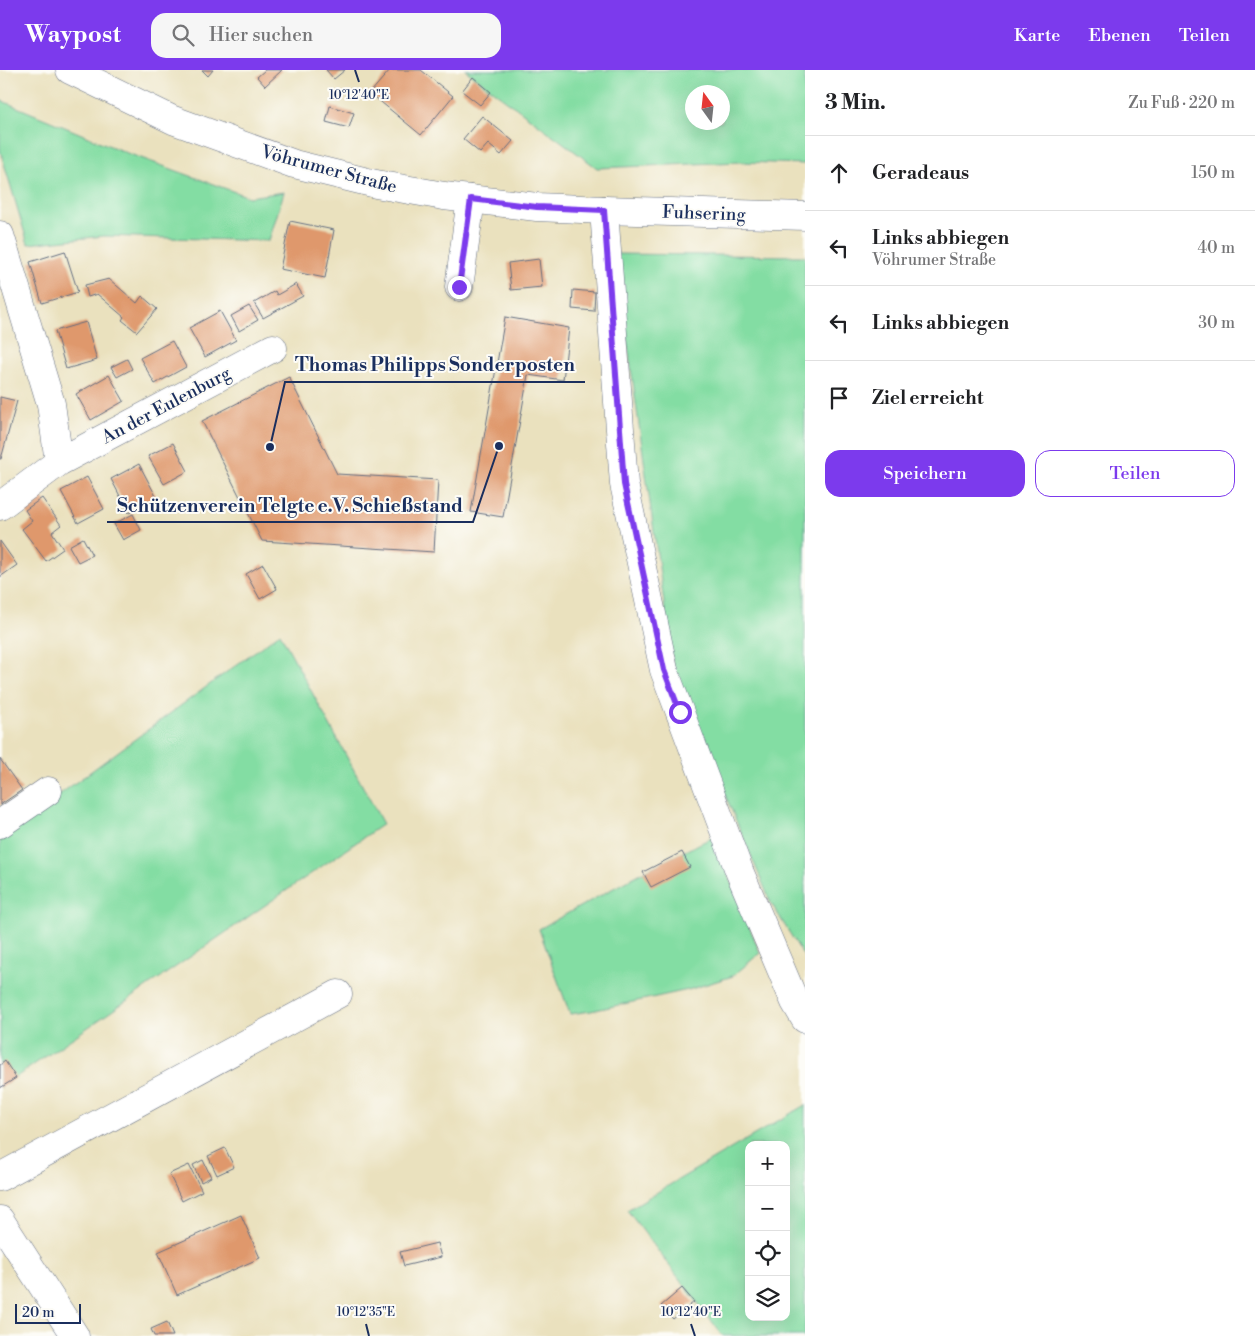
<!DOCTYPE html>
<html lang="de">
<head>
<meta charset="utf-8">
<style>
	body { margin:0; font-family:"Libre Bodoni",serif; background:#f6f6f6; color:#202124 }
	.controls { position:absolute; right:15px; bottom:15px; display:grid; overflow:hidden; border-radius:10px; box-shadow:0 5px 20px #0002 }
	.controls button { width:45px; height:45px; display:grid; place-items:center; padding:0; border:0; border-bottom:1px solid #e0e0e0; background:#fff; color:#202124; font:25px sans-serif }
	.compass { position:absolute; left:685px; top:15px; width:45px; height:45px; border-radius:50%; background:#fff; box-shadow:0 5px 20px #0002; rotate:345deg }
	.scale { position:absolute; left:15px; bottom:12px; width:66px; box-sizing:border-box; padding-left:5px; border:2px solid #1b2f5e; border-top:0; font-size:14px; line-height:18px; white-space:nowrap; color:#1b2f5e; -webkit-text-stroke:4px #fdfcf7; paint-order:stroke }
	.stop { position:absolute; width:15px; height:15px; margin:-11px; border:4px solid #7c3aed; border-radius:50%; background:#fff }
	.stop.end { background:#7c3aed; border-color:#fff; box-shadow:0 1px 5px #0008 }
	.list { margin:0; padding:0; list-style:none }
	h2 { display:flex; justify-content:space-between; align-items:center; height:65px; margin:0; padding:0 20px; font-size:21px }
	h2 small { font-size:16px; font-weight:400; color:#757577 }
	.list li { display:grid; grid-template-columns:32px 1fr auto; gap:15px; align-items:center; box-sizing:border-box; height:75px; padding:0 20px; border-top:1px solid #e0e0e0 }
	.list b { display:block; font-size:19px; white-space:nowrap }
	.list p { margin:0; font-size:16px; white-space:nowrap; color:#757577 }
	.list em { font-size:16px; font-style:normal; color:#757577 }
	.actions { display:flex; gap:10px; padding:15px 20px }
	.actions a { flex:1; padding:11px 0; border:1px solid #7c3aed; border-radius:15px; text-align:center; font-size:18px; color:#7c3aed }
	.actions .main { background:#7c3aed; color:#fff }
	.icon { flex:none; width:28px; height:28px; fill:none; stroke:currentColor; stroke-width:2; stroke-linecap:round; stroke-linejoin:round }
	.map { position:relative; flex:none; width:805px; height:1266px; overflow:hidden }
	header { display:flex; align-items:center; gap:30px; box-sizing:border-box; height:70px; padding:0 25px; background:#7c3aed; color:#fff }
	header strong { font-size:24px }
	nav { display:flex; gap:28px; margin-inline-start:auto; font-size:18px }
	.search { width:350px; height:45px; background:#f6f6f6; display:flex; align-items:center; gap:12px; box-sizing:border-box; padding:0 18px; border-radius:15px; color:#757577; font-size:19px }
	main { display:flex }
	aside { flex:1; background:#fff }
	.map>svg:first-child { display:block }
	.green { fill:#83dda3; stroke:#4f8680; fill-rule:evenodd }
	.building { fill:#df986c }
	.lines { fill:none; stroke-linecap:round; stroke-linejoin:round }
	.minor-casing { stroke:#636d80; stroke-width:29 }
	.major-casing { stroke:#636d80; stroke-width:29 }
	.minor { stroke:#fff; stroke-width:28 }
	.major { stroke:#fff; stroke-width:28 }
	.route { stroke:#7c3aed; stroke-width:6 }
	.ticks { fill:none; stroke:#1b2f5e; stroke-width:2 }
	.labels { text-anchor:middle; stroke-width:4; stroke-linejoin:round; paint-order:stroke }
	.street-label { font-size:18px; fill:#1b2f5e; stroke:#fdfcf7 }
	.ticks-label { font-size:12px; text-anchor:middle; fill:#1b2f5e; stroke:#fdfcf7; stroke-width:4; stroke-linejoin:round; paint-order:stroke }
	.leader { fill:none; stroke:#1b2f5e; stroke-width:2 }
	.callout-dot { fill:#1b2f5e; stroke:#fdfcf7; stroke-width:2 }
	.callout-label { font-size:19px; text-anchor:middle; font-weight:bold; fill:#1b2f5e; stroke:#fdfcf7; stroke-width:4; stroke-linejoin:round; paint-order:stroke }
</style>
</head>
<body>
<header>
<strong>Waypost</strong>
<div class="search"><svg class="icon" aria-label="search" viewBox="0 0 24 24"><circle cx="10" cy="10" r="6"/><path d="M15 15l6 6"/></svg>Hier suchen</div>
<nav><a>Karte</a><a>Ebenen</a><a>Teilen</a></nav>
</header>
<main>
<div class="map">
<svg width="805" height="1266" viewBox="0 0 805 1266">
	<rect width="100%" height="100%" fill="#fdfcf7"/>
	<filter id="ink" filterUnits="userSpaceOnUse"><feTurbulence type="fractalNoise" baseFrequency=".02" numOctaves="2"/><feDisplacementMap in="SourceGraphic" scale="10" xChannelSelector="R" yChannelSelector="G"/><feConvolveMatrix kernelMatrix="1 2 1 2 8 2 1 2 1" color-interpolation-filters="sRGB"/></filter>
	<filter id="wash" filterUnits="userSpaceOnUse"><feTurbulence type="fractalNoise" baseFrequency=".0096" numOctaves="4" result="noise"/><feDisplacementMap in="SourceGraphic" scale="20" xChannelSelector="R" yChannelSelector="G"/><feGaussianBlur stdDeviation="1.12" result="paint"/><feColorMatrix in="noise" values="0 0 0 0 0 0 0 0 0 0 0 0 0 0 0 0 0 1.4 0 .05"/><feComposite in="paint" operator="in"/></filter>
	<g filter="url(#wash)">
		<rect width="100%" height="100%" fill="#eae1be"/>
		<path class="green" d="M 465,0 L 805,0 L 805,94 L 740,92 L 597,98 ZM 692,22 L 722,22 L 722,52 L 692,52 Z
			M 0,30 L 127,83 L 249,127 L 284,122 L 269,171 L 104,166 L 28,174 L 0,80 Z
			M 615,184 L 805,186 L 805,888 L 771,833 L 674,604 Z
			M 280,563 L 383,754 L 0,1018 L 0,768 Z
			M 713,767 L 760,883 L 733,906 L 688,920 L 591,941 L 570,944 L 539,859 L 643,802 Z
			M 805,1035 L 805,1266 L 723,1266 L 627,1140 ZM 749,1075 L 786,1075 L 786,1247 L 749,1247 Z"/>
		<g id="blocks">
			<path class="building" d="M 202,0 L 213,0 L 208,6 Z
				M 265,0 L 282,0 L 265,16 L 257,7 Z
				M 326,0 L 345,0 L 334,9 Z
				M 390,0 L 421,0 L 453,26 L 421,65 L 370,23 Z
				M 473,7 L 491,22 L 480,35 L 462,21 Z
				M 330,36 L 354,43 L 349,58 L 326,52 Z
				M 482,46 L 513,71 L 501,85 L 488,74 L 480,83 L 463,69 Z
				M 290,151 L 334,160 L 325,208 L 280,199 Z
				M 65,181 L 78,222 L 42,233 L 30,192 Z
				M 539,189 L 542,217 L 511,220 L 508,193 Z
				M 109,209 L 137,233 L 142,226 L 157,239 L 137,262 L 122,250 L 124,247 L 97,224 L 88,227 L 85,215 Z
				M 296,214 L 303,226 L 263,248 L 254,233 L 275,221 L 277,225 Z
				M 573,220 L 595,222 L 594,241 L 572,239 Z
				M 249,236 L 258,250 L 239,261 L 231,246 Z
				M 220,241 L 236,270 L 205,287 L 189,258 Z
				M 505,247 L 569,258 L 563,310 L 528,305 L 503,447 L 471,442 Z
				M 86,252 L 97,290 L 66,299 L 55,261 Z
				M 172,271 L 186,297 L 155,314 L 140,288 Z
				M 127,289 L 132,299 L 117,307 L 111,297 Z
				M 109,305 L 124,331 L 91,350 L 76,324 Z
				M 289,307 L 337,404 L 438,410 L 434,482 L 262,471 L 202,351 Z
				M 0,327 L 17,331 L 1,389 L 0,389 Z
				M 173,373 L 188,401 L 164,414 L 148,386 Z
				M 139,394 L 157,428 L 129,443 L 111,409 Z
				M 87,407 L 104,439 L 78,453 L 61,421 Z
				M 42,428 L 61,455 L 52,462 L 63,479 L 46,491 L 22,459 L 32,451 L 25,440 Z
				M 133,444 L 141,460 L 123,470 L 114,454 Z
				M 83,468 L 92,485 L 78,492 L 69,476 Z
				M 0,471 L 17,495 L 0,507 Z
				M 263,494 L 277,519 L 260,529 L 246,504 Z
				M 0,689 L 22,720 L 0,735 Z
				M 682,782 L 690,797 L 651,817 L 643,802 Z
				M 5,991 L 16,1008 L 0,1018 L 0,995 Z
				M 225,1078 L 234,1097 L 217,1105 L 208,1086 Z
				M 203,1090 L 211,1107 L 201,1112 L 193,1095 Z
				M 189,1095 L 202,1121 L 182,1131 L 169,1104 Z
				M 241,1145 L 260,1188 L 177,1225 L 158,1182 Z
				M 437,1173 L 441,1187 L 404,1196 L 400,1182 Z
				M 682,1218 L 694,1232 L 673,1249 L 661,1236 Z
				M 167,1252 L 173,1266 L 154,1266 L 151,1259 Z"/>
		</g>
	</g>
	<g filter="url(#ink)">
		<use href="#blocks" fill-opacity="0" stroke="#636d80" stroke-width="1"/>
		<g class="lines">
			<defs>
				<path id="minor" d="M 604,140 L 624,414 L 664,600 L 740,803 L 795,932 L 805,949
					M 0,165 L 51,334 L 59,392 L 0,436
					M 459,217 L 471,129
					M 59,392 L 273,278
					M 0,754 L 48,721
					M 0,1107 L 338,924
					M 0,1150 L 75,1266"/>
				<path id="major" d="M 70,0 L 173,50 L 294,94 L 376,114 L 444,126 L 537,137 L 604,140 L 805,146"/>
			</defs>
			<use href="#minor" class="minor-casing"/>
			<use href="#major" class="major-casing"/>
			<use href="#minor" class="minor"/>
			<use href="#major" class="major"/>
		</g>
	</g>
	<g class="lines" filter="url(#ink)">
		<path class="route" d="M 459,217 L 471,129 L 537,137 L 604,140 L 624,414 L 664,600 L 680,642"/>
	</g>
	<path class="ticks" d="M 355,0 L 359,12M 366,1254 L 369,1266M 691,1254 L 695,1266"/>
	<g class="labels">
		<g class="street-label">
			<text transform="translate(329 99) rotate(15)" y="6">Vöhrumer Straße</text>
			<text transform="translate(704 143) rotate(2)" y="6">Fuhsering</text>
			<text transform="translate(166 335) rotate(-28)" y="6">An der Eulenburg</text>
		</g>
	</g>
	<g class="ticks-label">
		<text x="359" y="29">10°12'40"E</text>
		<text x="366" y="1246">10°12'35"E</text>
		<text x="691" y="1246">10°12'40"E</text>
	</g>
	<path class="leader" d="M270 377L285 312H585M499 376L473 452H107"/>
	<g class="callout-dot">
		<circle cx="270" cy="377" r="5"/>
		<circle cx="499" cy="376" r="5"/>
	</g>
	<g class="callout-label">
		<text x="435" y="301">Thomas Philipps Sonderposten</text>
		<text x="290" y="442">Schützenverein Telgte e.V. Schießstand</text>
	</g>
</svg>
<div class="controls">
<button>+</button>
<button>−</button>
<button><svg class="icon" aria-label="locate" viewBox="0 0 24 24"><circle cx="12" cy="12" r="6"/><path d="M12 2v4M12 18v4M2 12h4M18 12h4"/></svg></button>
<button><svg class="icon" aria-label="layers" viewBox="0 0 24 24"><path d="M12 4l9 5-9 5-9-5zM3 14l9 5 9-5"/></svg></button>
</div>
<svg class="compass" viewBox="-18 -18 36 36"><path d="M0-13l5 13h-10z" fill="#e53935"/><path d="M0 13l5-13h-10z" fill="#757577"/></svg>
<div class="scale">20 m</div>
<div class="stop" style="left:680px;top:642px"></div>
<div class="stop end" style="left:459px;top:217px"></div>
</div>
<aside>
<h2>3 Min.<small>Zu Fuß · 220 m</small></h2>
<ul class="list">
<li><svg class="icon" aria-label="ahead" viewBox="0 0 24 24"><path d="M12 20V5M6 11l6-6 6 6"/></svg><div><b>Geradeaus</b></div><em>150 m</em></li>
<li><svg class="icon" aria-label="left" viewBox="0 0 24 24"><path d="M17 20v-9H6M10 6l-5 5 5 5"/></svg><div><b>Links abbiegen</b><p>Vöhrumer Straße</p></div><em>40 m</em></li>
<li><svg class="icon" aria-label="left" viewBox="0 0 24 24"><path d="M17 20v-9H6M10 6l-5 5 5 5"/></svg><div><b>Links abbiegen</b></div><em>30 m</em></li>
<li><svg class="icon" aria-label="arrive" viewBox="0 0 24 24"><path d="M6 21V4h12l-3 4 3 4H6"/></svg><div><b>Ziel erreicht</b></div></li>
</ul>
<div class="actions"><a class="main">Speichern</a><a>Teilen</a></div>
</aside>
</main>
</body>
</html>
